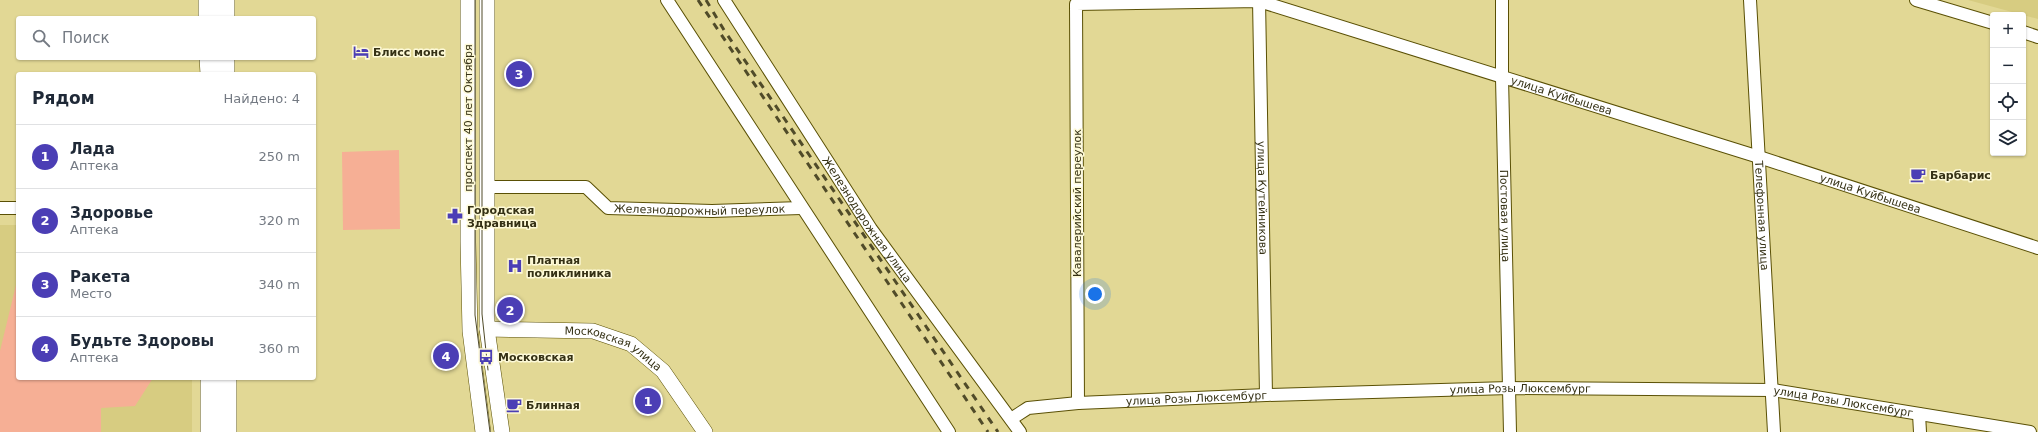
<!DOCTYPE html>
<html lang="ru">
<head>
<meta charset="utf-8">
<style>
	body { margin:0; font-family:"DejaVu Sans",sans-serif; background:#f6f6f7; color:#1f2937 }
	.controls { position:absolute; right:12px; top:12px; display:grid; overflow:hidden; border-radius:4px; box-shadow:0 1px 3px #0004 }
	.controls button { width:36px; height:36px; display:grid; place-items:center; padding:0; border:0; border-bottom:1px solid #e0e1e3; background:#fff; color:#1f2937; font:20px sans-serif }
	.you { position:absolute; left:1095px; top:294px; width:14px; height:14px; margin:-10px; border:3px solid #fff; border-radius:50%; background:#1a73e8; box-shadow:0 0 0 6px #1a73e833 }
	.badge { display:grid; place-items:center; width:26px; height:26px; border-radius:50%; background:#4b3eb5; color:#fff; font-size:13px; font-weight:700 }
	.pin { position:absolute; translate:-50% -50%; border:2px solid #fff; box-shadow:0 1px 4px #0006 }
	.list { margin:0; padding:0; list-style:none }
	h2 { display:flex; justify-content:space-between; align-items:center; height:52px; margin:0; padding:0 16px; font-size:17px }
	h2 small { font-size:13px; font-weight:400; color:#747a83 }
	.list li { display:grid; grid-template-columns:26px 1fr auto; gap:12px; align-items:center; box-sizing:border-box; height:64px; padding:0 16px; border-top:1px solid #e0e1e3 }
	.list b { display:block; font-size:15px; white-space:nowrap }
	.list p { margin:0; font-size:13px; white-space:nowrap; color:#747a83 }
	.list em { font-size:13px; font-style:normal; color:#747a83 }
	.icon { flex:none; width:22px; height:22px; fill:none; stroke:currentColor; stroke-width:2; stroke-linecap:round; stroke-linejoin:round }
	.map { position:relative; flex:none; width:2038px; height:432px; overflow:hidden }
	.search { position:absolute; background:#fff; box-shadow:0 1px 3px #0004; left:16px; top:16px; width:300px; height:44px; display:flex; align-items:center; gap:10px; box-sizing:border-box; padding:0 14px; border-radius:4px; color:#747a83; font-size:15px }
	.panel { position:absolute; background:#fff; box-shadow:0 1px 3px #0004; left:16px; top:72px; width:300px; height:308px; border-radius:4px }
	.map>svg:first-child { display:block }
	.built { fill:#d7cc81 }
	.green { fill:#f6af95 }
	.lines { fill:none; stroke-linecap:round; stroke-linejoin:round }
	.minor-casing { stroke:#5a5005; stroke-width:14 }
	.tertiary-casing { stroke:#5a5005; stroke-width:16 }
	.primary-casing { stroke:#5a5005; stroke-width:20 }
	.minor { stroke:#fff; stroke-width:12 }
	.tertiary { stroke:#fff; stroke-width:15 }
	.primary { stroke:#fff; stroke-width:19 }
	.tram { stroke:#504b29; stroke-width:1 }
	.rail { stroke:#504b29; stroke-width:3; stroke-dasharray:7 7; stroke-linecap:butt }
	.labels { text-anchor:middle; stroke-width:3; stroke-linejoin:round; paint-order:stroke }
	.poi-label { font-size:11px; font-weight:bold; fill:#353115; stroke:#fdf9d7; text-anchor:start }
	.street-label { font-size:11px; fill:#353115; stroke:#fdf9d7 }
</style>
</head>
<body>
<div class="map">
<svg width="2038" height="432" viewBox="0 0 2038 432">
	<rect width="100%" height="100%" fill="#e2d895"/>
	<path class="built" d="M 1968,0 L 2038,0 L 2038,19 Z
		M 0,225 L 18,225 L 18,378 L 192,378 L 192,432 L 0,432 Z"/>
	<path class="green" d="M 399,150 L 400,229 L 343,230 L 342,152 Z
		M 16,285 L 18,285 L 18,378 L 153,378 L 135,406 L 101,408 L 101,432 L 0,432 L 0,351 Z"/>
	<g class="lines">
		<defs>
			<g id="minor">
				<path d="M 667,0 L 949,432"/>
				<path id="s1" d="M 724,0 L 871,229 L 1020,432"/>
				<path id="s2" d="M 1259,0 L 1266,395"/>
				<path id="s3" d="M 1502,0 L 1502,78 L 1510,432"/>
				<path id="s4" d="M 1750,0 L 1774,432"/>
				<path d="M 1916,0 L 1993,23"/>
				<path d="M 2023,32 L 2038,37"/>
				<path id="s5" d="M 486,187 L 586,187 L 608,208 L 712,211 L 801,208"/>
				<path d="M 0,208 L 18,208"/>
				<path id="s6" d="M 1078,403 L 1076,4 L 1259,1 L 1759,157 L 2038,248"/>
				<path d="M 1919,414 L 1920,432"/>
				<path id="s7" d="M 1011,419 L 1028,408 L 1078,403 L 1266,395 L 1509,388 L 1773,390 L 2030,432"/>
			</g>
			<g id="tertiary">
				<path d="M 468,0 L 468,242 L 470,331 L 483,432"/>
				<path d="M 487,0 L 487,329 L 502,432"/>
				<path id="s8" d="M 487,329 L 593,331 L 631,344 L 663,371 L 705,432"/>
			</g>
			<path id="primary" d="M 208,0 L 208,18
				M 225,18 L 225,0
				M 209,58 L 210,74
				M 225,58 L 225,74
				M 210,378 L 210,432
				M 227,378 L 227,432"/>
		</defs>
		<use href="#minor" class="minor-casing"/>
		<use href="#tertiary" class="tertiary-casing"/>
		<use href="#primary" class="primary-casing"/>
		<use href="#minor" class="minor"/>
		<use href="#tertiary" class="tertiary"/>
		<use href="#primary" class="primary"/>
		<path class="tram" d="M 475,0 L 475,315 L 490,432
			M 482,0 L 482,314 L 488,370"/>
		<path class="rail" d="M 698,0 L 988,432
			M 706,0 L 724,30 L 998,432"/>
	</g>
	<defs>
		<symbol id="hotel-bare" viewBox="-9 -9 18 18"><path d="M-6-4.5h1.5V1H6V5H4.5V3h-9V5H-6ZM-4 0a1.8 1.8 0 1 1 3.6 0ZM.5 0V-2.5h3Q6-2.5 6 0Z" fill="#4b3eb5" stroke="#fdf9d7" stroke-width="2.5" paint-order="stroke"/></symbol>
		<symbol id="cafe-bare" viewBox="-9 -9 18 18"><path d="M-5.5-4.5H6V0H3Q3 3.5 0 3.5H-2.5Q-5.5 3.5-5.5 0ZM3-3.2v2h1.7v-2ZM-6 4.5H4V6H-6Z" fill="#4b3eb5" stroke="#fdf9d7" stroke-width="2.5" paint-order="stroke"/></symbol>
		<symbol id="pharmacy-bare" viewBox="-9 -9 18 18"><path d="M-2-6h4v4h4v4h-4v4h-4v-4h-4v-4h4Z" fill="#4b3eb5" stroke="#fdf9d7" stroke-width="2.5" paint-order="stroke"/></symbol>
		<symbol id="hospital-bare" viewBox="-9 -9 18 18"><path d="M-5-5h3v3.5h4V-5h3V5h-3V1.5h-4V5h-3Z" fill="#4b3eb5" stroke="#fdf9d7" stroke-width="2.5" paint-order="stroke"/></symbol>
		<symbol id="bus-bare" viewBox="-9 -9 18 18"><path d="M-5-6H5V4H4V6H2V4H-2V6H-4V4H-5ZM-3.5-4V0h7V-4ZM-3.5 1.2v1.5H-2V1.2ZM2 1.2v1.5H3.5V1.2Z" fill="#4b3eb5" stroke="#fdf9d7" stroke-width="2.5" paint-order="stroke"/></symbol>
	</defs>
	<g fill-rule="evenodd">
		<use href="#hotel-bare" x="350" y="41" width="22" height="22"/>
		<use href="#cafe-bare" x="1907" y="164" width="22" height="22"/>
		<use href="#pharmacy-bare" x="444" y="205" width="22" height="22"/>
		<use href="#hospital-bare" x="504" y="255" width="22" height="22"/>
		<use href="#bus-bare" x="475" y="346" width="22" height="22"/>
		<use href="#cafe-bare" x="503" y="394" width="22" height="22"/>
	</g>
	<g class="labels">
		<g class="poi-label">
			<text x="373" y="56">Блисс монс</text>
			<text x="1930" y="179">Барбарис</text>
			<text x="467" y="214">Городская<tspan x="467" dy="13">Здравница</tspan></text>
			<text x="527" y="264">Платная<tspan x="527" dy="13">поликлиника</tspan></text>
			<text x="498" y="361">Московская</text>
			<text x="526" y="409">Блинная</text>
		</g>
		<g class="street-label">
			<text dy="4" stroke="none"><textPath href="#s6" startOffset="899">улица Куйбышева</textPath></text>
			<text transform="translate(468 118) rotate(-90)" y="4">проспект 40 лет Октября</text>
			<text dy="4" stroke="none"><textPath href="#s6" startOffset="1223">улица Куйбышева</textPath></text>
			<text dy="4" stroke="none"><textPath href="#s2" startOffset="198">улица Кутейникова</textPath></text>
			<text transform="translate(1077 203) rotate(-90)" y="4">Кавалерийский переулок</text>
			<text dy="4" stroke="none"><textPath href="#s5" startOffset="222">Железнодорожный переулок</textPath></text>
			<text dy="4" stroke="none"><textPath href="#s3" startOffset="216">Постовая улица</textPath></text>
			<text dy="4" stroke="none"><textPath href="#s4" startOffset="216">Телефонная улица</textPath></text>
			<text dy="4" stroke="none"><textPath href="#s1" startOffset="262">Железнодорожная улица</textPath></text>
			<text dy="4" stroke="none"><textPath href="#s8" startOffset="131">Московская улица</textPath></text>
			<text dy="4" stroke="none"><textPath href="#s7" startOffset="513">улица Розы Люксембург</textPath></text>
			<text dy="4" stroke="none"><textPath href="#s7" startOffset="189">улица Розы Люксембург</textPath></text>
			<text dy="4" stroke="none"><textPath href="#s7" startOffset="837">улица Розы Люксембург</textPath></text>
		</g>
	</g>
</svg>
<div class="controls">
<button>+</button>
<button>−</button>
<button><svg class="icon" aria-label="locate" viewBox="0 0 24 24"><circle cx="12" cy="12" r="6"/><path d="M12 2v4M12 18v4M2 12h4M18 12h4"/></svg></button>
<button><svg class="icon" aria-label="layers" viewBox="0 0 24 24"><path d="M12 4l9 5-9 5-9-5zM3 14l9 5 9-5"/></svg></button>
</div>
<div class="you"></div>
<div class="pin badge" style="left:648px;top:401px">1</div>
<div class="pin badge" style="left:510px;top:310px">2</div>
<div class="pin badge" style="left:519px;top:74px">3</div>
<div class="pin badge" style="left:446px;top:356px">4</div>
<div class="search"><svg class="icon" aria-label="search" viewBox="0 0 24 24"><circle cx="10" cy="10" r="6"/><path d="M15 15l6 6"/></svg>Поиск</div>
<section class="panel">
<h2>Рядом<small>Найдено: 4</small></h2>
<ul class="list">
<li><span class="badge">1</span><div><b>Лада</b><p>Аптека</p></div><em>250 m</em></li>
<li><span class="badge">2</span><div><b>Здоровье</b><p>Аптека</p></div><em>320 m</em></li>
<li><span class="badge">3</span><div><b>Ракета</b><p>Место</p></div><em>340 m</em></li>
<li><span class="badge">4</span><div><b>Будьте Здоровы</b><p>Аптека</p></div><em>360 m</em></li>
</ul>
</section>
</div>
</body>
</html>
